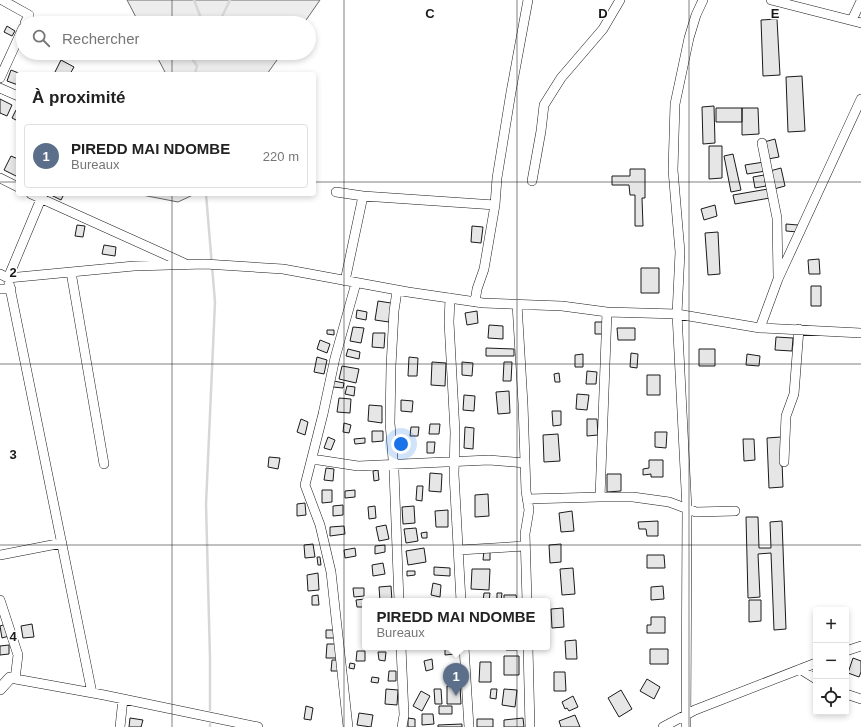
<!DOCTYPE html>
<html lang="fr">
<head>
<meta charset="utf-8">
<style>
	body { margin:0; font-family:Arial,sans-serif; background:#f6f6f6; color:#222 }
	.controls { position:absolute; right:12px; bottom:12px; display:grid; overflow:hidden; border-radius:4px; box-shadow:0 2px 6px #0003 }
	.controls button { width:36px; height:36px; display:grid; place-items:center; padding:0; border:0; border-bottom:1px solid #e0e0e0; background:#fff; color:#222; font:20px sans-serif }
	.you { position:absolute; left:401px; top:444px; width:14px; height:14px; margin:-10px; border:3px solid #fff; border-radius:50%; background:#1a73e8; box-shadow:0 0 0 6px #1a73e833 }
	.badge { display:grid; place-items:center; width:26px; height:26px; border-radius:50%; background:#0b8043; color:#fff; font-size:13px; font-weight:700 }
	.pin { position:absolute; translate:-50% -33px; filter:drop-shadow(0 1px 2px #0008) }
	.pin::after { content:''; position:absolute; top:21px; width:14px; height:12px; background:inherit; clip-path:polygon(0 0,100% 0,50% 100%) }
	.popup { position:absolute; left:362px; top:598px; width:188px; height:52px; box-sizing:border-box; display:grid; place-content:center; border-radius:4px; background:#fff; filter:drop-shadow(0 1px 3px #0005); font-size:13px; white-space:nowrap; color:#767676 }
	.popup b { font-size:15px; color:#222 }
	.popup::after { content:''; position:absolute; left:50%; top:100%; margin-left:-8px; border:8px solid transparent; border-top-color:#fff }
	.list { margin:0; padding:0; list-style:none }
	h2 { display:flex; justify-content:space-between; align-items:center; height:52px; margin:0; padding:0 16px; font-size:17px }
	h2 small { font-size:13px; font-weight:400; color:#767676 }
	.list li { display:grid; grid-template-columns:26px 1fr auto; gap:12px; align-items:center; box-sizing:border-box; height:64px; margin:0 8px 8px; padding:0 8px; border:1px solid #e0e0e0; border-radius:4px }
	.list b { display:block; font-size:15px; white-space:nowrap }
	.list p { margin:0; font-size:13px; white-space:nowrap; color:#767676 }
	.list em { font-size:13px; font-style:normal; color:#767676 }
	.icon { flex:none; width:22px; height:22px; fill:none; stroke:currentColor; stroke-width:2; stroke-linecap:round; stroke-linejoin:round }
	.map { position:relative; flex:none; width:861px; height:727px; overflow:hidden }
	.search { position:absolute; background:#fff; box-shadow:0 2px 6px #0003; left:16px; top:16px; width:300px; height:44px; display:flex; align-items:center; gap:10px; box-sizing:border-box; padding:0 14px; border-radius:22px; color:#767676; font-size:15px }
	.panel { position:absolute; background:#fff; box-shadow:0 2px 6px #0003; left:16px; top:72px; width:300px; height:124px; border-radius:4px }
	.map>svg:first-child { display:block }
	.built { fill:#ededed; stroke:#6a6a6a }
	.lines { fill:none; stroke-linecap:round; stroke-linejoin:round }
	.stream { stroke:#d7d7d7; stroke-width:2.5 }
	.building { fill:#e6e6e6; stroke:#1a1a1a }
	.minor-casing { stroke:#1a1a1a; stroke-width:10 }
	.major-casing { stroke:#1a1a1a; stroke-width:12 }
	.minor { stroke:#fff; stroke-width:9 }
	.major { stroke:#fff; stroke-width:11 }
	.grid { fill:none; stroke:#1a1a1a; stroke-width:1; stroke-opacity:0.55 }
	.grid-label { font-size:13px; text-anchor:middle; font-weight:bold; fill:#1a1a1a; stroke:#fff; stroke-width:3; stroke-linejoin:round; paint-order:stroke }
</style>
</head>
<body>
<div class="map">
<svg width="861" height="727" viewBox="0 0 861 727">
	<rect width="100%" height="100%" fill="#fff"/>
	<path class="built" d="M 127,0 L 320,0 L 304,23 L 139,23 Z
		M 155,53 L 282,53 L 267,74 L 166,74 Z
		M 137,194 L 195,194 L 178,202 Z"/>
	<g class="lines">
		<path class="stream" d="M 194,0 L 203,23
			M 219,23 L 230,0
			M 195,74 L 197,66 L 191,57 L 199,53
			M 206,194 L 215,302 L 206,504 L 210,658 L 210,710
			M 210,727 L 210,724"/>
	</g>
	<path class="building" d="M 777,19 L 780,75 L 763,76 L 761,20 Z
		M 7,26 L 15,31 L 12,36 L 4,32 Z
		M 61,60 L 74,67 L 70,74 L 54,74 Z
		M 11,70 L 21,74 L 18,74 L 18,85 L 7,81 Z
		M 802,76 L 805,131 L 788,132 L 786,77 Z
		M 0,99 L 12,105 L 7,116 L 0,113 Z
		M 714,106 L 715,143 L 703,144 L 702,107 Z
		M 716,108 L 742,108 L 742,122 L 716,122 Z
		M 742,108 L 758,108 L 759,134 L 742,135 Z
		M 16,110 L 18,111 L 18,121 L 12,118 Z
		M 775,139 L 779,157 L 768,159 L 764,142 Z
		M 709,146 L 722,146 L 722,178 L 709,179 Z
		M 733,154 L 741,190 L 731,192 L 724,156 Z
		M 11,156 L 18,159 L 18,177 L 4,170 Z
		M 764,162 L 766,171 L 747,174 L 745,165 Z
		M 781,168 L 785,186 L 774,189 L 770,171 Z
		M 630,169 L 645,169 L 645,198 L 642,198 L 643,226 L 635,226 L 635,195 L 630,195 L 629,185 L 612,185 L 612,176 L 630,176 Z
		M 764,175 L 766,186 L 755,188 L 753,177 Z
		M 768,189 L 770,198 L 735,204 L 733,195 Z
		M 49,194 L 64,194 L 61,200 Z
		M 715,205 L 717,216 L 704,220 L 701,209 Z
		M 786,224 L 798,225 L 798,232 L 786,231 Z
		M 77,225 L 85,226 L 83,237 L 75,236 Z
		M 472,226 L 483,227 L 481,243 L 471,242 Z
		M 718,232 L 720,274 L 708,275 L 705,233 Z
		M 104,245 L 116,247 L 115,256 L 102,254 Z
		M 819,259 L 820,274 L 809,274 L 808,260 Z
		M 641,268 L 659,268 L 659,293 L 641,293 Z
		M 811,286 L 821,286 L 821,306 L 811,306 Z
		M 378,301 L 391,303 L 389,322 L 375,320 Z
		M 357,310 L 367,312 L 366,320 L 356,318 Z
		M 477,311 L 478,323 L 467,325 L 465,313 Z
		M 595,322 L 603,322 L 603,334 L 595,334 Z
		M 489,325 L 503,326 L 503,339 L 488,338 Z
		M 353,327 L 364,328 L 361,343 L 350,341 Z
		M 617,328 L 635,328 L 635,340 L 618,340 Z
		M 327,330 L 334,330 L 334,335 L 327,334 Z
		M 373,333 L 385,333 L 384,348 L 372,347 Z
		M 776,337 L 793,338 L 792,351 L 775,350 Z
		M 320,340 L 330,344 L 327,353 L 317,349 Z
		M 486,348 L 514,349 L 514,356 L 486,356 Z
		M 348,349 L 360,352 L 359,359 L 346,356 Z
		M 699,349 L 715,349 L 715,366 L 699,366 Z
		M 631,353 L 638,354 L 637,368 L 630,367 Z
		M 583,354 L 583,367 L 575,367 L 575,355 Z
		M 747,354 L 760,356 L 759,366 L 746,365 Z
		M 317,357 L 327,360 L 324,374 L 314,372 Z
		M 409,357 L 418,358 L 417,376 L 408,376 Z
		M 432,362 L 446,363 L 445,386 L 431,385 Z
		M 462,362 L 473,363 L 472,376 L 462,375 Z
		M 504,362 L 512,362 L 511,381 L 503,381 Z
		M 342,366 L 359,369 L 356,383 L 339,379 Z
		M 587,371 L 597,372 L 596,384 L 586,384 Z
		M 559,373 L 560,382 L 555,382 L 554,374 Z
		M 647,375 L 660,375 L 660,395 L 647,395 Z
		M 334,381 L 344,383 L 343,388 L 333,387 Z
		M 347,386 L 355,387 L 354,396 L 345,394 Z
		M 509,391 L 510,413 L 498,414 L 496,392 Z
		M 577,394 L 589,395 L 587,410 L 576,409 Z
		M 464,395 L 475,396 L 474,411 L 463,410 Z
		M 339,398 L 351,399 L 350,413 L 337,412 Z
		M 401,400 L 413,401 L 412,412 L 401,411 Z
		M 369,405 L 382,406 L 382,423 L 368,421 Z
		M 552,411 L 561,411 L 561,425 L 553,426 Z
		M 301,419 L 308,422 L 305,435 L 297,432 Z
		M 587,419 L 597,419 L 598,435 L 587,436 Z
		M 344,423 L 351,425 L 349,433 L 343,432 Z
		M 430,424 L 440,424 L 439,434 L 429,434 Z
		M 411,427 L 419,427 L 418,436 L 410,436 Z
		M 465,427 L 474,428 L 473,449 L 464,448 Z
		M 372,431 L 383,431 L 383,441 L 372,442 Z
		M 655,432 L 667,432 L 666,448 L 655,447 Z
		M 558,434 L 560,461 L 544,462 L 543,435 Z
		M 328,437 L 335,440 L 331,450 L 324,448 Z
		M 781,437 L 783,487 L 769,488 L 767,438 Z
		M 365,438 L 365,443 L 355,444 L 354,439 Z
		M 743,439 L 754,439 L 755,460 L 744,461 Z
		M 427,442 L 435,442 L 434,453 L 427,453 Z
		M 269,457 L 280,458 L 278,469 L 268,467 Z
		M 649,460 L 663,460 L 663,477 L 651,477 L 651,474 L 643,475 L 643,469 L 649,468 Z
		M 326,468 L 334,469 L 333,481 L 324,480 Z
		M 378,470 L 379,480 L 374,481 L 373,471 Z
		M 430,473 L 442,474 L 441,492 L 429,491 Z
		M 607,474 L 621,474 L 621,491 L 607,492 Z
		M 417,486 L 423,486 L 422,501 L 416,500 Z
		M 322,490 L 332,490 L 332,502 L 322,503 Z
		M 355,490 L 355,497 L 345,498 L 345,491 Z
		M 488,494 L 489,516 L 475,517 L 475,495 Z
		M 305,503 L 306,515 L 297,516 L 297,504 Z
		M 343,505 L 343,515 L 333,516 L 333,506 Z
		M 375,506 L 376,518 L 369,519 L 368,507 Z
		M 414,506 L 415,523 L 403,524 L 402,507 Z
		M 448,510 L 448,527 L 436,527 L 435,511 Z
		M 572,511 L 574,531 L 561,532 L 559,513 Z
		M 746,517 L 758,517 L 759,548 L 771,548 L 770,522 L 782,521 L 786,629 L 774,630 L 771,553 L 758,554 L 760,597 L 748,598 Z
		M 658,521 L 658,536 L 647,536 L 646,529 L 639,529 L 638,522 Z
		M 386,525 L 389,539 L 379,541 L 376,527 Z
		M 344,526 L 345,534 L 330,536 L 330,527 Z
		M 416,528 L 418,541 L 406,543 L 404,529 Z
		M 427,532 L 427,538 L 422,538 L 421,533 Z
		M 313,544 L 315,557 L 305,558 L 304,545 Z
		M 561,544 L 561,562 L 550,563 L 549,545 Z
		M 385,545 L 385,552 L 375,554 L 375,546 Z
		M 355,548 L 356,556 L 345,558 L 344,550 Z
		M 424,548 L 426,562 L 408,565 L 406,551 Z
		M 484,550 L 490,551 L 490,560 L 483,560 Z
		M 647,555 L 664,555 L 665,568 L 647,568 Z
		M 317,557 L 320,557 L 321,565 L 318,565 Z
		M 383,563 L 385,574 L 373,576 L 372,565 Z
		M 434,567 L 450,568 L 450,576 L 434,575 Z
		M 573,568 L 575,594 L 562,595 L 560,569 Z
		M 472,569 L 490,569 L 489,590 L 471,589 Z
		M 407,571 L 415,571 L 415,575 L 407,576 Z
		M 318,573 L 319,590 L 308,591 L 307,575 Z
		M 433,583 L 441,585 L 440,597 L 431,595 Z
		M 391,586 L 392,601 L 380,601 L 379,587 Z
		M 663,586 L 664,599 L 651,600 L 651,587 Z
		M 353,588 L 364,588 L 364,596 L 354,597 Z
		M 484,593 L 490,593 L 489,601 L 483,601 Z
		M 497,593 L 502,593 L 501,601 L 497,601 Z
		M 318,595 L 319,605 L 312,605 L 312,596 Z
		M 504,595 L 516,595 L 517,601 L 504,601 Z
		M 365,599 L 364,607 L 357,607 L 356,600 Z
		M 749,600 L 761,600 L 761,621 L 749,622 Z
		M 563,608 L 564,627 L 552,628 L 551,609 Z
		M 651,617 L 665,617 L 665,633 L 647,633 L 647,625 L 651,625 Z
		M 6,624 L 9,636 L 2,638 L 0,626 Z
		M 32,624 L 34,637 L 23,638 L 21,626 Z
		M 326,630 L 335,630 L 334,638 L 326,638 Z
		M 576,640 L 577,659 L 566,659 L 565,641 Z
		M 327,644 L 339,644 L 338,658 L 326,658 Z
		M 9,645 L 9,654 L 0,655 L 0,646 Z
		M 506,647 L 517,647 L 517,650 L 506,650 Z
		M 455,648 L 455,654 L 445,655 L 445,649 Z
		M 650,649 L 668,649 L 668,664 L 650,664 Z
		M 357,651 L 365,651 L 365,661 L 356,661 Z
		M 378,652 L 386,652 L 385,661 L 379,660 Z
		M 504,656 L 519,656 L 519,675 L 504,675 Z
		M 853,658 L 861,661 L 861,672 L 859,677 L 848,673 Z
		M 432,659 L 433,669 L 426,671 L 424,661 Z
		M 332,660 L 342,660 L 342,671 L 331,671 Z
		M 480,662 L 491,662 L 491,682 L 479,682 Z
		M 350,663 L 355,664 L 354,669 L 349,668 Z
		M 389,671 L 396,671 L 396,681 L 388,681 Z
		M 554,672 L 565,672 L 566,691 L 554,691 Z
		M 372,677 L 379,678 L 378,683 L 371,682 Z
		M 647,679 L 660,687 L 654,699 L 640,691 Z
		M 447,686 L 460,686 L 461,704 L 447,704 Z
		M 386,689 L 398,690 L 397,705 L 385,704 Z
		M 434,689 L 441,689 L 442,704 L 435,704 Z
		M 491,689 L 497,689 L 496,699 L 490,698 Z
		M 504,689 L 517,690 L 515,707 L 502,705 Z
		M 621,690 L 632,709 L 619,717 L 608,698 Z
		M 421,691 L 430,696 L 422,711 L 413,706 Z
		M 573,696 L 578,707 L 569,711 L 567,708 L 565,709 L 562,702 Z
		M 306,706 L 313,708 L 311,720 L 304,719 Z
		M 439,706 L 452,706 L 452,714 L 439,714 Z
		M 359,713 L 373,715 L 371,727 L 357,725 Z
		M 422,714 L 433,714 L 434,724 L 422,725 Z
		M 575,715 L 580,727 L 561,727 L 559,721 Z
		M 130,718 L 143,720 L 141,727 L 129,727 Z
		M 408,718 L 415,719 L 415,727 L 408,727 Z
		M 523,718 L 524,727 L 504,727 L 504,720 Z
		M 477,719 L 493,719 L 493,727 L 477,727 Z
		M 462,724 L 462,727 L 438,727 L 438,725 Z"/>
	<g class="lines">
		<defs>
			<path id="minor" d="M 2,0 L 29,15 L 25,23
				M 771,0 L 861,23
				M 852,20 L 861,1
				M 0,78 L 23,28
				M 0,88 L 18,96
				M 762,143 L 777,218 L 778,276
				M 0,178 L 18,187
				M 532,181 L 541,131 L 544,105 L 561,78 L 603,29 L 620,0
				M 336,192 L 363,196 L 495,205
				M 31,194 L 184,263
				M 43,194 L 8,278 L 92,693
				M 71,272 L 104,464
				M 0,274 L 8,278 L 134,266 L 205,264 L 283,269 L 408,292 L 483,303 L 562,306 L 607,312 L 677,314 L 760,328 L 861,333
				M 345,281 L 363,196
				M 0,289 L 11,289
				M 397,291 L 394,311 L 391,366 L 390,423 L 394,471 L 399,601
				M 450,298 L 449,322 L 455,432 L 454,474 L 461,601
				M 475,302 L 477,289 L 484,269 L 495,205 L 497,178 L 511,92 L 528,0
				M 517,304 L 523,404 L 526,491 L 529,510 L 525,534 L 527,601
				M 760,328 L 778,279 L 861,99
				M 312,459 L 358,466 L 489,460 L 525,463
				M 784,462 L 786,416 L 794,394 L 799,329
				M 600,497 L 633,497 L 669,502 L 696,512 L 735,511
				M 527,499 L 600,497 L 607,312
				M 459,550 L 525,546
				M 0,555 L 62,543
				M 0,600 L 18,655 L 15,679
				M 401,647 L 404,715 L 402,727
				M 464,647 L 469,727
				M 528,647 L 530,727
				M 846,651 L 861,646
				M 800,669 L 816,679
				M 10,678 L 104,695 L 258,727
				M 846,694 L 861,699
				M 120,727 L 123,699
				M 348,727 L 331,572 L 320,525 L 305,485 L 323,414 L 335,358 L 356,283
				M 663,727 L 695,710 L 816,663
				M 686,727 L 687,509 L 677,314 L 680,252 L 673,170 L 675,104 L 689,38 L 696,15 L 703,0"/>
			<path id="major" d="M 0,689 L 10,678"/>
		</defs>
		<use href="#minor" class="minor-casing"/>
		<use href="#major" class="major-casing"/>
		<use href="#minor" class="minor"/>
		<use href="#major" class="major"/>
	</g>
	<path class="grid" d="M 172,0 L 172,23M 344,0 L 344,727M 517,0 L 517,727M 689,0 L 689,727M 172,53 L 172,74M 0,182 L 18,182M 314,182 L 861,182M 172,194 L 172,727M 0,364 L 861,364M 0,545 L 861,545"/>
	<g class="grid-label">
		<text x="430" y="18">C</text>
		<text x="603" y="18">D</text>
		<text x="775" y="18">E</text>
		<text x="13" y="277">2</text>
		<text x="13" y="459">3</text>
		<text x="13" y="641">4</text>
	</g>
</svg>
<div class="controls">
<button>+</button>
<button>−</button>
<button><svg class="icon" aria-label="locate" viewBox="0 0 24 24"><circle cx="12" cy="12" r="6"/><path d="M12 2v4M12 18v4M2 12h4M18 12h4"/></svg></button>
</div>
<div class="you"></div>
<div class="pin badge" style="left:456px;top:696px;background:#5c6f8a">1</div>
<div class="popup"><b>PIREDD MAI NDOMBE</b>Bureaux</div>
<div class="search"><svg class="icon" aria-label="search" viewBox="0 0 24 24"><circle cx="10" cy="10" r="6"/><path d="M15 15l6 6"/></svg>Rechercher</div>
<section class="panel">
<h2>À proximité<small></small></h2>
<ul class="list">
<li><span class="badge" style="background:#5c6f8a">1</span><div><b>PIREDD MAI NDOMBE</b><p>Bureaux</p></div><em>220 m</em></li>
</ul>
</section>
</div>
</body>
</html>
